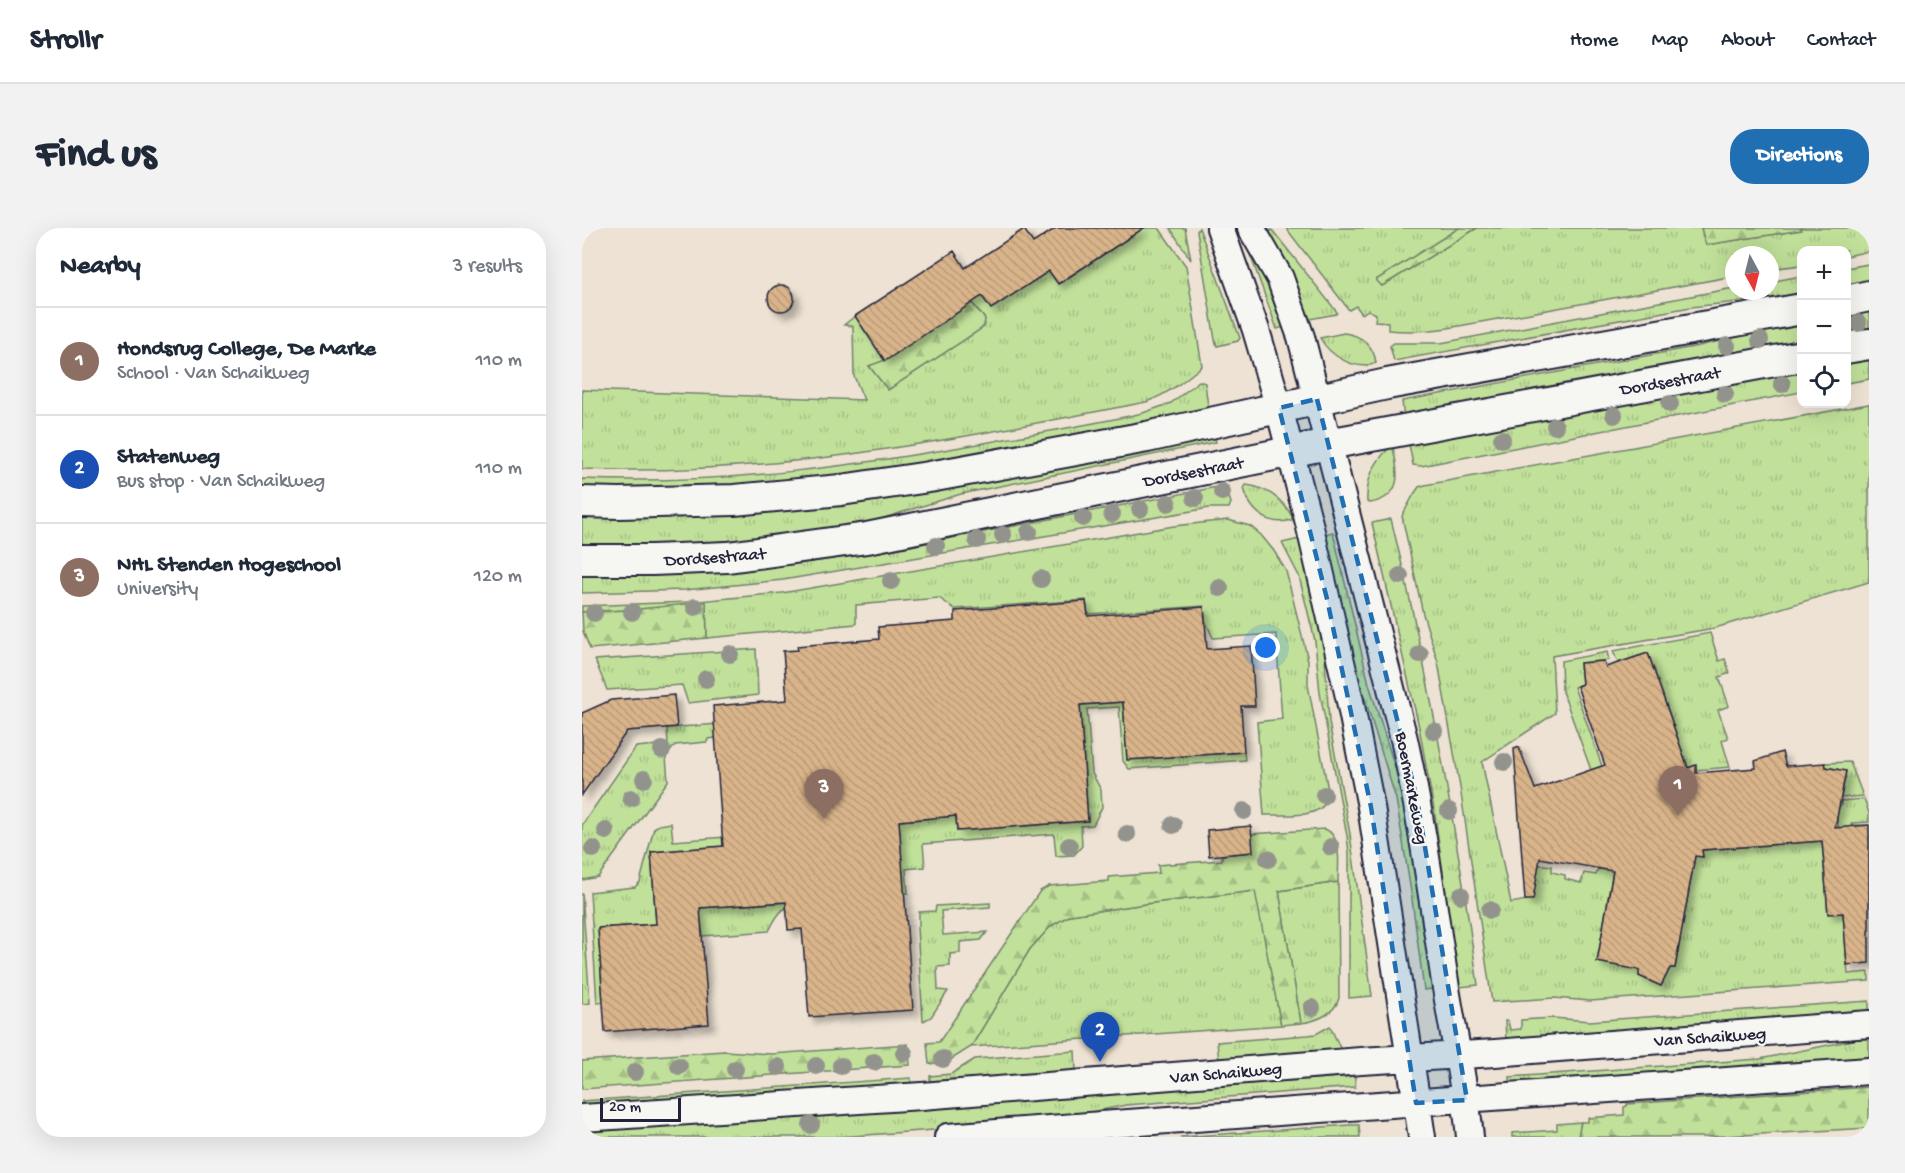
<!DOCTYPE html>
<html lang="en">
<head>
<meta charset="utf-8">
<style>
	body { margin:0; font-family:"Gochi Hand",sans-serif; background:#f2f2f3; color:#1f2937 }
	.controls { position:absolute; right:18px; top:18px; display:grid; overflow:hidden; border-radius:12px; box-shadow:0 6px 24px #0002 }
	.controls button { width:54px; height:54px; display:grid; place-items:center; padding:0; border:0; border-bottom:2px solid #e0e1e3; background:#fff; color:#1f2937; font:30px sans-serif }
	.compass { position:absolute; left:1143px; top:18px; width:54px; height:54px; border-radius:50%; background:#fff; box-shadow:0 6px 24px #0002; rotate:173deg }
	.scale { position:absolute; left:18px; bottom:15px; width:81px; box-sizing:border-box; padding-left:6px; border:3px solid #22223b; border-top:0; font-size:16px; line-height:21px; white-space:nowrap; color:#22223b; -webkit-text-stroke:4px #f6f6f2; paint-order:stroke }
	.you { position:absolute; left:684px; top:420px; width:21px; height:21px; margin:-15px; border:4px solid #fff; border-radius:50%; background:#1a73e8; box-shadow:0 0 0 9px #1a73e833 }
	.badge { display:grid; place-items:center; width:39px; height:39px; border-radius:50%; background:#1f6fb2; color:#fff; font-size:20px; font-weight:700 }
	.pin { position:absolute; translate:-50% -50px; filter:drop-shadow(0 2px 3px #0008) }
	.pin::after { content:''; position:absolute; top:32px; width:21px; height:18px; background:inherit; clip-path:polygon(0 0,100% 0,50% 100%) }
	.list { margin:0; padding:0; list-style:none }
	h2 { display:flex; justify-content:space-between; align-items:center; height:78px; margin:0; padding:0 24px; font-size:26px }
	h2 small { font-size:20px; font-weight:400; color:#747a83 }
	.list li { display:grid; grid-template-columns:39px 1fr auto; gap:18px; align-items:center; box-sizing:border-box; height:108px; padding:0 24px; border-top:2px solid #e0e1e3 }
	.list b { display:block; font-size:22px; white-space:nowrap }
	.list p { margin:0; font-size:20px; white-space:nowrap; color:#747a83 }
	.list em { font-size:20px; font-style:normal; color:#747a83 }
	.icon { flex:none; width:33px; height:33px; fill:none; stroke:currentColor; stroke-width:2; stroke-linecap:round; stroke-linejoin:round }
	.map { position:relative; flex:none; width:1287px; height:909px; overflow:hidden; border-radius:24px }
	header { display:flex; align-items:center; gap:36px; box-sizing:border-box; height:84px; padding:0 30px; background:#fff; border-bottom:2px solid #e0e1e3 }
	header strong { font-size:28px }
	nav { display:flex; gap:33px; margin-inline-start:auto; font-size:21px }
	.intro { display:flex; align-items:center; justify-content:space-between; box-sizing:border-box; height:144px; padding:0 36px }
	h1 { margin:0; font-size:42px }
	.button { padding:15px 27px; border-radius:24px; background:#1f6fb2; color:#fff; font-size:21px; font-weight:700 }
	main { display:flex; gap:36px; padding:0 36px }
	aside { flex:1; background:#fff; border-radius:24px; box-shadow:0 6px 24px #0002 }
	.map>svg:first-child { display:block }
	.grass { fill:url(#grass-tufts); stroke:#72826a; stroke-width:1.5 }
	.forest { fill:url(#forest-firs); stroke:#72826a; stroke-width:1.5 }
	.building { fill:url(#building-back-hatch); stroke:#22223b; stroke-width:1.5; filter:url(#shadow) }
	.lines { fill:none; stroke-linecap:round; stroke-linejoin:round }
	.tertiary-casing { stroke:#22223b; stroke-width:30 }
	.secondary-casing { stroke:#22223b; stroke-width:34 }
	.tertiary { stroke:#f6f6f2; stroke-width:26 }
	.secondary { stroke:#f6f6f2; stroke-width:30 }
	.tree { fill:#93938d }
	.marked { fill:#1f6fb2; fill-opacity:0.2; stroke:#1f6fb2; stroke-width:4.5; stroke-dasharray:12 8; stroke-linejoin:round }
	.labels { text-anchor:middle; stroke-width:4.5; stroke-linejoin:round; paint-order:stroke }
	.street-label { font-size:18px; fill:#22223b; stroke:#f6f6f2 }
</style>
</head>
<body>
<header>
<strong>Strollr</strong>
<nav><a>Home</a><a>Map</a><a>About</a><a>Contact</a></nav>
</header>
<div class="intro"><h1>Find us</h1><a class="button">Directions</a></div>
<main>
<aside>
<h2>Nearby<small>3 results</small></h2>
<ul class="list">
<li><span class="badge" style="background:#8d6e63">1</span><div><b>Hondsrug College, De Marke</b><p>School · Van Schaikweg</p></div><em>110 m</em></li>
<li><span class="badge" style="background:#1a4fb4">2</span><div><b>Statenweg</b><p>Bus stop · Van Schaikweg</p></div><em>110 m</em></li>
<li><span class="badge" style="background:#8d6e63">3</span><div><b>NHL Stenden Hogeschool</b><p>University</p></div><em>120 m</em></li>
</ul>
</aside>
<div class="map">
<svg width="1287" height="909" viewBox="0 0 1287 909">
	<defs>
		<pattern id="grass-tufts" width="24" height="20" patternUnits="userSpaceOnUse" patternTransform="scale(1.5)"><rect width="24" height="20" fill="#c1e19a"/><path d="M3 7l-1-3M5 7V3M7 7l1-3M15 17l-1-3M17 17v-4M19 17l1-3" fill="none" stroke="#a6c186"/></pattern>
		<pattern id="forest-firs" width="22" height="20" patternUnits="userSpaceOnUse" patternTransform="scale(1.5)"><rect width="22" height="20" fill="#c1e19a"/><path d="M5 1l3.5 6h-7zM16 11l3.5 6h-7z" fill="#a6c186"/></pattern>
		<pattern id="building-back-hatch" width="6" height="6" patternUnits="userSpaceOnUse" patternTransform="scale(1.5)"><rect width="6" height="6" fill="#d9b48a"/><path d="M-1 5l2 2M0 0l6 6M5-1l2 2" fill="none" stroke="#ba9a78"/></pattern>
		<filter id="shadow"><feDropShadow dx="5.5" dy="5.5" stdDeviation="3" flood-color="#0004"/></filter>
	</defs>
	<rect width="100%" height="100%" fill="#ede2d3"/>
	<filter id="ink" filterUnits="userSpaceOnUse"><feTurbulence type="fractalNoise" baseFrequency=".0167" numOctaves="2"/><feDisplacementMap in="SourceGraphic" scale="12" xChannelSelector="R" yChannelSelector="G"/><feConvolveMatrix kernelMatrix="1 2 1 2 8 2 1 2 1" color-interpolation-filters="sRGB"/></filter>
	<g filter="url(#ink)">
		<path class="grass" d="M 551,0 L 577,0 L 604,38 L 620,138 C 602,153 586,166 564,174 C 378,210 191,249 0,241 L 0,162 L 282,172 L 272,148 L 271,98 L 262,97 L 273,88 L 303,133 L 287,138 L 306,162 L 403,91 L 390,75 L 400,68 L 467,43 L 477,56 L 554,5 Z
			M 588,0 L 603,0 L 609,32 Z
			M 617,0 L 658,110 L 656,113 L 635,118 L 633,112 L 615,3 Z
			M 704,0 L 877,0 L 795,52 L 800,58 L 895,0 L 1119,0 L 1124,17 L 1219,2 L 1219,0 L 1287,0 L 1287,23 L 1265,28 L 1264,22 L 1220,22 L 1219,37 L 1188,41 L 1188,27 L 1152,27 L 1152,48 L 866,100 C 846,103 826,104 806,102 L 806,94 L 793,93 L 794,86 L 786,82 L 780,86 L 774,78 L 767,82 Z
			M 689,2 L 691,3 L 755,84 L 754,86 L 728,91 L 688,5 Z
			M 664,15 L 676,29 L 705,98 L 695,101 Z
			M 1287,36 L 1287,59 L 1265,62 L 1264,40 Z
			M 1219,48 L 1219,67 L 1109,79 L 812,133 L 808,118 L 812,115 L 859,115 L 1152,60 L 1152,63 L 1188,63 L 1188,54 Z
			M 1287,76 L 1287,108 L 1265,112 L 1264,82 Z
			M 1219,93 L 1219,121 L 822,191 L 820,173 L 1117,118 Z
			M 762,105 C 780,107 792,118 794,135 C 774,144 748,128 738,110 Z
			M 1287,122 L 1287,151 L 1265,155 L 1265,127 Z
			M 1219,135 L 1219,164 L 839,238 L 831,237 L 826,210 Z
			M 617,153 L 623,155 L 626,179 L 614,183 L 393,226 L 265,247 L 150,258 L 0,259 L 0,251 C 139,257 276,238 413,213 C 462,204 512,196 561,185 L 589,175 Z
			M 1287,176 L 1287,354 L 1133,400 L 970,428 L 973,485 L 900,534 L 929,675 L 945,672 L 940,635 L 970,638 L 970,644 L 983,647 L 983,651 L 999,655 L 1002,645 L 1014,647 L 1016,641 L 1031,643 L 1015,734 L 1059,742 L 1057,748 L 1079,758 L 1088,740 L 1093,740 L 1113,628 L 1121,629 L 1120,622 L 1240,613 L 1246,685 L 1261,685 L 1266,746 L 1287,744 L 1287,753 L 1008,773 L 972,770 L 910,774 L 878,559 L 856,434 L 841,386 L 820,288 L 832,266 L 837,259 L 843,257 Z
			M 629,210 L 633,210 L 634,214 L 379,266 L 279,297 L 168,311 L 115,315 L 0,319 L 0,289 C 74,290 149,289 222,281 C 359,266 494,237 629,210 Z
			M 808,219 L 811,220 C 817,245 821,269 788,275 L 785,274 C 784,250 792,235 808,219 Z
			M 664,257 C 684,259 700,271 710,288 L 710,292 C 685,299 667,282 662,260 Z
			M 640,258 L 644,260 L 649,275 L 647,280 L 627,280 L 587,287 L 201,352 L 103,362 L 0,365 L 0,348 L 127,344 L 229,334 L 292,325 Z
			M 809,291 C 847,445 874,600 896,757 L 877,759 L 853,587 L 837,499 L 790,295 Z
			M 646,292 L 668,298 L 679,307 L 692,323 L 704,343 L 726,432 L 726,457 L 747,567 C 741,593 703,586 682,587 L 675,494 L 700,491 L 694,406 L 631,410 L 623,392 L 622,378 L 506,386 L 504,372 L 373,381 L 357,370 L 274,377 L 274,396 L 125,410 L 124,375 L 48,382 L 0,384 L 0,378 L 107,374 L 200,365 L 592,298 Z
			M 751,304 L 787,456 L 824,575 L 851,761 L 842,762 L 829,664 L 814,571 L 778,455 L 743,306 Z
			M 718,311 L 742,413 L 747,494 L 768,606 L 790,768 L 767,770 L 767,625 L 765,608 L 738,465 L 733,413 L 717,348 L 700,315 Z
			M 1128,405 L 1137,433 L 1143,431 L 1148,445 L 1137,449 L 1147,478 L 1136,482 L 1146,510 L 1140,513 L 1148,539 L 1114,542 L 1113,537 L 1106,540 L 1066,425 L 1036,435 L 1031,423 Z
			M 174,421 L 176,467 L 106,475 L 100,457 L 25,462 L 13,432 Z
			M 1025,424 L 1027,432 L 998,435 L 1000,456 L 995,458 L 1023,537 L 995,458 L 992,459 L 1020,538 L 1009,542 L 980,462 L 979,433 Z
			M 541,474 L 545,532 L 662,524 L 663,532 L 547,541 L 541,533 L 537,479 L 505,481 L 510,545 L 519,562 L 520,579 L 511,597 L 499,598 L 500,618 L 492,627 L 474,628 L 472,606 L 341,616 L 343,639 L 324,641 L 326,665 L 322,665 L 317,593 L 374,588 L 375,603 L 506,593 L 498,477 Z
			M 177,493 L 138,513 L 132,510 L 126,511 L 125,514 L 93,517 L 84,529 L 86,553 L 16,649 L 0,652 L 0,597 L 54,519 L 86,516 L 85,500 Z
			M 1268,534 L 1281,568 L 1259,570 L 1264,543 L 1244,539 L 1243,535 Z
			M 1282,571 L 1287,585 L 1287,594 L 1270,595 L 1269,597 L 1287,597 L 1256,600 L 1254,578 L 1259,578 L 1259,573 Z
			M 89,595 L 91,613 L 145,609 L 171,616 L 69,624 L 74,696 L 16,700 L 21,774 L 15,775 L 8,664 L 53,659 L 58,654 L 72,600 L 77,597 Z
			M 756,654 L 757,770 C 753,786 735,793 719,795 L 697,663 Z
			M 674,663 L 699,797 L 389,819 L 448,721 L 469,698 L 488,687 L 570,675 Z
			M 0,665 L 8,775 L 0,776 Z
			M 225,673 C 201,679 198,680 187,703 L 121,708 L 119,693 L 114,693 L 113,680 Z
			M 408,675 L 408,679 L 359,683 L 361,707 L 405,704 L 399,712 L 378,714 L 378,725 L 368,726 L 368,738 L 355,739 L 356,762 L 366,763 L 349,789 L 341,793 L 335,699 L 337,698 L 337,684 L 353,683 L 354,678 Z
			M 1287,773 L 1287,786 L 924,811 L 923,793 L 926,793 L 928,802 L 939,801 L 939,792 L 971,790 L 1008,793 Z
			M 748,798 L 759,822 L 637,833 L 635,814 L 726,807 L 734,806 Z
			M 1276,811 L 1287,811 L 1287,833 L 928,860 L 928,849 L 1178,831 Z
			M 493,823 L 494,843 L 348,853 L 348,848 L 369,846 L 393,831 Z
			M 773,848 L 773,859 L 544,877 L 461,894 L 257,909 L 0,909 L 0,904 Z
			M 329,850 L 329,855 L 0,879 L 0,873 Z
			M 999,894 L 996,909 L 930,909 L 930,905 L 975,902 L 975,896 Z
			M 768,897 L 777,897 L 778,909 L 598,909 Z"/>
		<path class="forest" d="M 877,0 L 895,0 L 800,58 L 794,52 Z
			M 1119,0 L 1219,0 L 1219,2 L 1124,17 Z
			M 390,75 L 403,91 L 402,99 L 306,162 L 287,138 L 303,132 Z
			M 124,374 L 125,410 L 8,421 L 1,403 L 0,384 L 48,382 Z
			M 743,601 C 761,608 756,638 756,654 L 697,663 L 719,795 L 699,797 L 673,663 L 570,675 L 488,687 L 469,698 L 448,721 L 389,819 L 365,834 L 347,836 L 345,815 L 357,814 L 458,663 L 467,658 L 527,653 L 527,649 L 577,645 L 576,637 L 640,632 L 640,627 L 670,624 L 669,606 Z
			M 326,816 L 328,837 L 0,861 L 0,833 L 142,823 L 190,826 Z
			M 1287,859 L 1287,900 L 1124,909 L 996,909 L 999,894 L 1006,894 L 1006,890 L 1042,887 L 1042,879 L 1045,878 L 1045,876 Z"/>
		<path class="building" d="M 474,0 L 562,0 L 476,56 L 467,43 L 409,81 L 400,68 L 303,133 L 273,88 L 372,23 L 383,40 L 442,1 L 451,15 Z
			M186 70a13 13 0 1 1 26 0a13 13 0 1 1-26 0Z
			M 504,373 L 506,388 L 622,379 L 625,421 L 669,418 L 673,478 L 659,478 L 662,524 L 545,532 L 541,474 L 498,477 L 506,593 L 375,603 L 374,588 L 317,593 L 331,782 L 227,789 L 220,701 L 206,702 L 204,674 L 118,680 L 127,796 L 23,804 L 16,700 L 74,696 L 69,624 L 141,618 L 131,478 L 205,472 L 201,423 L 216,422 L 215,418 L 297,411 L 296,399 L 373,393 L 373,383 Z
			M 1066,425 L 1106,540 L 1114,537 L 1114,545 L 1174,540 L 1173,533 L 1200,524 L 1204,538 L 1243,535 L 1244,539 L 1264,543 L 1253,600 L 1287,597 L 1287,735 L 1265,737 L 1261,685 L 1246,686 L 1240,613 L 1120,622 L 1121,629 L 1113,628 L 1093,740 L 1088,740 L 1079,758 L 1057,748 L 1057,742 L 1015,734 L 1031,643 L 958,630 L 951,672 L 943,672 L 932,521 L 937,519 L 953,561 L 1023,537 L 995,458 L 1000,456 L 998,435 L 1022,433 L 1024,439 Z
			M 92,467 L 95,499 L 45,503 L 0,567 L 0,485 L 29,472 Z
			M 669,598 L 671,624 L 627,628 L 625,602 Z"/>
		<g class="lines">
			<defs>
				<path id="tertiary" d="M 638,0 L 674,102 L 697,180 L 727,295 L 768,473 L 789,579 L 840,909
					M 669,0 L 698,50 L 719,109 L 822,511 C 840,593 851,676 864,760 C 872,810 883,858 888,909
					M 0,890 L 340,868 L 779,833 L 913,825 L 1287,796
					M 366,909 C 673,884 980,865 1287,843"/>
				<path id="secondary" d="M 1264,73 L 1287,68
					M 1264,120 L 1287,116
					M 0,274 L 37,275 L 152,272 L 259,262 L 347,249 L 565,209 L 805,156 L 1220,81
					M 0,332 L 70,332 L 146,329 L 285,310 L 746,216 L 1220,128"/>
			</defs>
			<use href="#tertiary" class="tertiary-casing"/>
			<use href="#secondary" class="secondary-casing"/>
			<use href="#tertiary" class="tertiary"/>
			<use href="#secondary" class="secondary"/>
		</g>
		<g class="tree">
			<circle cx="1276" cy="95" r="9"/>
			<circle cx="1178" cy="112" r="9"/>
			<circle cx="1145" cy="118" r="9"/>
			<circle cx="1200" cy="156" r="9"/>
			<circle cx="1143" cy="166" r="9"/>
			<circle cx="1088" cy="176" r="9"/>
			<circle cx="1032" cy="187" r="9"/>
			<circle cx="973" cy="198" r="9"/>
			<circle cx="920" cy="211" r="9"/>
			<circle cx="640" cy="264" r="9"/>
			<circle cx="613" cy="270" r="9"/>
			<circle cx="586" cy="275" r="9"/>
			<circle cx="558" cy="281" r="9"/>
			<circle cx="530" cy="286" r="9"/>
			<circle cx="501" cy="290" r="9"/>
			<circle cx="447" cy="304" r="9"/>
			<circle cx="421" cy="307" r="9"/>
			<circle cx="395" cy="312" r="9"/>
			<circle cx="354" cy="318" r="9"/>
			<circle cx="818" cy="348" r="9"/>
			<circle cx="459" cy="351" r="9"/>
			<circle cx="309" cy="353" r="9"/>
			<circle cx="638" cy="360" r="9"/>
			<circle cx="113" cy="379" r="9"/>
			<circle cx="50" cy="384" r="9"/>
			<circle cx="12" cy="385" r="9"/>
			<circle cx="148" cy="426" r="9"/>
			<circle cx="838" cy="426" r="9"/>
			<circle cx="124" cy="451" r="9"/>
			<circle cx="852" cy="503" r="9"/>
			<circle cx="80" cy="522" r="9"/>
			<circle cx="922" cy="534" r="9"/>
			<circle cx="62" cy="551" r="9"/>
			<circle cx="742" cy="567" r="9"/>
			<circle cx="49" cy="570" r="9"/>
			<circle cx="662" cy="583" r="9"/>
			<circle cx="867" cy="583" r="9"/>
			<circle cx="591" cy="597" r="9"/>
			<circle cx="24" cy="603" r="9"/>
			<circle cx="545" cy="606" r="9"/>
			<circle cx="487" cy="618" r="9"/>
			<circle cx="749" cy="619" r="9"/>
			<circle cx="11" cy="621" r="9"/>
			<circle cx="686" cy="631" r="9"/>
			<circle cx="879" cy="667" r="9"/>
			<circle cx="908" cy="682" r="9"/>
			<circle cx="730" cy="780" r="9"/>
			<circle cx="322" cy="825" r="9"/>
			<circle cx="361" cy="831" r="9"/>
			<circle cx="292" cy="834" r="9"/>
			<circle cx="97" cy="838" r="9"/>
			<circle cx="234" cy="838" r="9"/>
			<circle cx="259" cy="838" r="9"/>
			<circle cx="196" cy="839" r="9"/>
			<circle cx="153" cy="841" r="9"/>
			<circle cx="53" cy="844" r="9"/>
			<circle cx="229" cy="897" r="9"/>
		</g>
	</g>
	<path class="marked" d="M 735,171 L 835,571 L 885,872 L 834,875 L 789,579 L 745,371 L 697,180 Z"/>
	<g class="labels">
		<g class="street-label">
			<text transform="translate(1088 152) rotate(-10)" y="6">Dordsestraat</text>
			<text transform="translate(611 243) rotate(-11)" y="6">Dordsestraat</text>
			<text transform="translate(133 328) rotate(-4)" y="6">Dordsestraat</text>
			<text transform="translate(831 560) rotate(79)" y="6">Boermarkeweg</text>
			<text transform="translate(1128 808) rotate(-4)" y="6">Van Schaikweg</text>
			<text transform="translate(644 844) rotate(-5)" y="6">Van Schaikweg</text>
		</g>
	</g>
</svg>
<div class="controls">
<button>+</button>
<button>−</button>
<button><svg class="icon" aria-label="locate" viewBox="0 0 24 24"><circle cx="12" cy="12" r="6"/><path d="M12 2v4M12 18v4M2 12h4M18 12h4"/></svg></button>
</div>
<svg class="compass" viewBox="-18 -18 36 36"><path d="M0-13l5 13h-10z" fill="#e53935"/><path d="M0 13l5-13h-10z" fill="#747a83"/></svg>
<div class="scale">20 m</div>
<div class="you"></div>
<div class="pin badge" style="left:1096px;top:588px;background:#8d6e63">1</div>
<div class="pin badge" style="left:518px;top:834px;background:#1a4fb4">2</div>
<div class="pin badge" style="left:242px;top:591px;background:#8d6e63">3</div>
</div>
</main>
</body>
</html>
